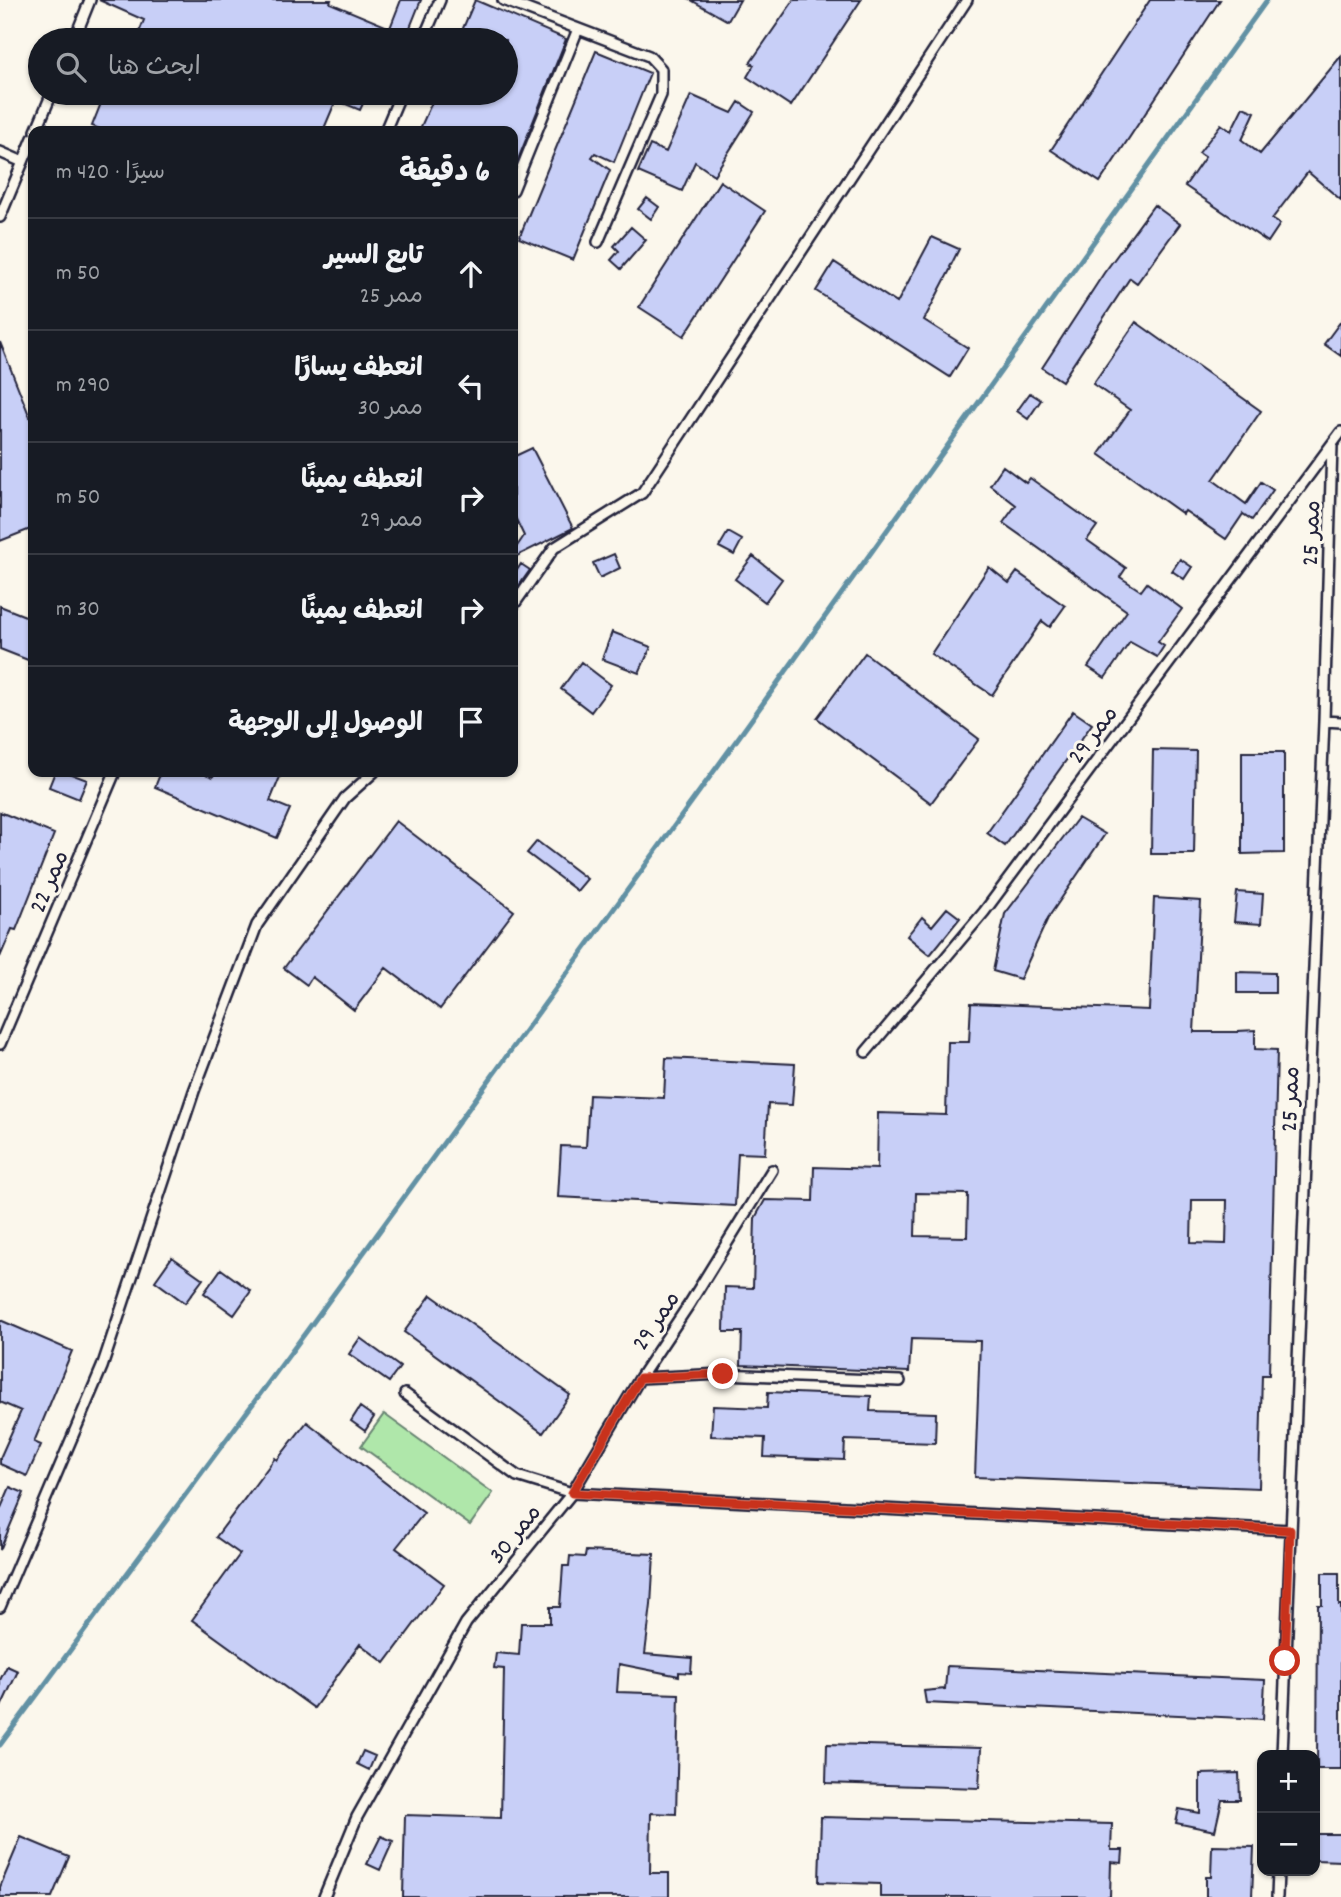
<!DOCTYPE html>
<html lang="ar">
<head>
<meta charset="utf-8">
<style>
	body { margin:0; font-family:Dekko,"Playpen Sans Arabic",sans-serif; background:#20242c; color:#f1f3f6; direction:rtl }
	.controls { position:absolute; right:21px; bottom:21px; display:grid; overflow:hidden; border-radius:14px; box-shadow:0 2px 5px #0004 }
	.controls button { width:63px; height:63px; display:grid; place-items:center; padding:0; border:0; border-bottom:2px solid #363941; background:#171b24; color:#f1f3f6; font:35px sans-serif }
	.stop { position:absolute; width:21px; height:21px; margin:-16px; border:5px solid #c8321e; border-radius:50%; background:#fff }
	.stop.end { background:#c8321e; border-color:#fff; box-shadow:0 2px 7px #0008 }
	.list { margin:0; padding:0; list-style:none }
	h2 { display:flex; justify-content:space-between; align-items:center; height:91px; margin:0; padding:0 28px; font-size:30px }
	h2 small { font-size:23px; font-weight:400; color:#9ea1a6 }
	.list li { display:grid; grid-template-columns:46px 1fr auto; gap:21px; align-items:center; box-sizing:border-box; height:112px; padding:0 28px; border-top:2px solid #363941 }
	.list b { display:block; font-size:26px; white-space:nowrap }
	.list p { margin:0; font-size:23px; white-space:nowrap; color:#9ea1a6 }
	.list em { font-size:23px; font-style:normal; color:#9ea1a6 }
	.icon { flex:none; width:38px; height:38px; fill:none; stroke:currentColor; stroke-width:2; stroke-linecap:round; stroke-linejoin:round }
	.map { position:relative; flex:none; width:1341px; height:1897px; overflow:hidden; direction:ltr }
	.search { position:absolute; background:#171b24; box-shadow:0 2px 5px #0004; left:28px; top:28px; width:490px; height:77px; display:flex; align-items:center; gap:18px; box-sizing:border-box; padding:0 24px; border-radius:38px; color:#9ea1a6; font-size:26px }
	.panel { position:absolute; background:#171b24; box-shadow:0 2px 5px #0004; left:28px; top:126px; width:490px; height:651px; border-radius:14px; direction:rtl }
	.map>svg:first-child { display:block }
	.garden { fill:#afe7aa; stroke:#688472; stroke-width:2 }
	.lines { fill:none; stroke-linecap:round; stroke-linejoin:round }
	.stream { stroke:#6291a4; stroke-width:5 }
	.building { fill:#c8cff7; stroke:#22223b; stroke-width:2; fill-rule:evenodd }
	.service-casing { stroke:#22223b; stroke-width:14 }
	.service { stroke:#fbf7ec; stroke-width:9 }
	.route { stroke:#c8321e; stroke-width:9 }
	.labels { text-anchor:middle; stroke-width:6; stroke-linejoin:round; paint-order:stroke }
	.street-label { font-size:24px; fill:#22223b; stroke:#fbf7ec }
</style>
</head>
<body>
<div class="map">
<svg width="1341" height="1897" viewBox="0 0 1341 1897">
	<rect width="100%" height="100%" fill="#fbf7ec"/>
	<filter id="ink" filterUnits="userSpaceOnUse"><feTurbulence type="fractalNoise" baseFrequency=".0143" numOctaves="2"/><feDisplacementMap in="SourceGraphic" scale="14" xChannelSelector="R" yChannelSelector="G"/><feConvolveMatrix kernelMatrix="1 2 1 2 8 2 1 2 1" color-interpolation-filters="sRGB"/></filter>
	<g filter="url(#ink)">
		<path class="garden" d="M 384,1414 L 493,1493 L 470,1525 L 361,1446 Z"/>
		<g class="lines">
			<path class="stream" d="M 0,1745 L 306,1332 L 741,734 L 1267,0"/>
		</g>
		<path class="building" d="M 99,0 L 331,0 L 330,3 L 390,28 L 401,0 L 421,0 L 409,30 L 406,28 L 404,34 L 416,40 L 136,40 L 144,20 Z
			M 475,0 L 566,39 L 513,172 L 513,131 L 419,131 L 436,93 L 506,93 L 506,40 L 458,40 Z
			M 691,0 L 740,0 L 728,21 Z
			M 794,0 L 861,0 L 791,106 L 747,77 L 754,65 L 750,63 Z
			M 1150,0 L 1220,0 L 1100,182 L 1051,150 Z
			M 596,51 L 650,73 L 614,162 L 595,153 L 592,157 L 610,170 L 573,260 L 519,238 Z
			M 1341,56 L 1341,200 L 1308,172 L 1272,219 L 1280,224 L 1268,242 L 1185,186 L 1205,157 L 1199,153 L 1221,124 L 1231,131 L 1243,107 L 1255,112 L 1242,140 L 1260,154 Z
			M 105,93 L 274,93 L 297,102 L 301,93 L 368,93 L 360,110 L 336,100 L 323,131 L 105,131 L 92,126 Z
			M 691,95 L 732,113 L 739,102 L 754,112 L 714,175 L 695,162 L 682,191 L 638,172 L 650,145 L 666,152 Z
			M 720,181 L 765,211 L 684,336 L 639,307 Z
			M 647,198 L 659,207 L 651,219 L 638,209 Z
			M 1154,205 L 1180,224 L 1137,283 L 1130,278 L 1062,381 L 1042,368 L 1104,273 Z
			M 631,227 L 646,240 L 621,269 L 611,260 L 619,251 L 614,246 Z
			M 932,237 L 959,249 L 950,267 L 951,268 L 924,320 L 968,348 L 950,377 L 816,291 L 834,262 L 897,303 Z
			M 1341,321 L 1341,356 L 1324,344 Z
			M 1136,322 L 1261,411 L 1213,480 L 1246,504 L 1261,482 L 1273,490 L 1252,520 L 1243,514 L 1226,539 L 1185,511 L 1183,514 L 1099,454 L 1130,410 L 1093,384 Z
			M 0,342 L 33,425 L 33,528 L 0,541 Z
			M 1030,393 L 1041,400 L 1028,419 L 1017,411 Z
			M 532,448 L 573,528 L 513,558 L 513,552 L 524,536 L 513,513 L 513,457 Z
			M 1003,466 L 1026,483 L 1030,478 L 1097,526 L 1087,540 L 1126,568 L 1120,577 L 1141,591 L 1147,583 L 1182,609 L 1158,642 L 1164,646 L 1157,657 L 1130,642 L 1105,678 L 1088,667 L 1127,611 L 1003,523 L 1016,505 L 990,485 Z
			M 728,532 L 742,540 L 734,555 L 719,547 Z
			M 614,554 L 620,568 L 600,578 L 593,563 Z
			M 753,556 L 782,579 L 765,602 L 735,579 Z
			M 1180,559 L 1192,567 L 1184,579 L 1172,571 Z
			M 521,564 L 530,570 L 513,594 L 513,576 Z
			M 989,567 L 1009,583 L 1017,572 L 1065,606 L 1050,627 L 1042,621 L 992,695 L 931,654 Z
			M 0,606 L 33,619 L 33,662 L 0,649 Z
			M 612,632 L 651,647 L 639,673 L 602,659 Z
			M 865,653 L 979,739 L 931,803 L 817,718 Z
			M 581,662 L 611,685 L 591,712 L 561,689 Z
			M 1073,711 L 1092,724 L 1005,846 L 987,833 Z
			M 1153,750 L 1196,751 L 1194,854 L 1151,854 Z
			M 1242,752 L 1284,752 L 1284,853 L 1242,854 Z
			M 55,772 L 66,772 L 87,780 L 79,799 L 49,787 Z
			M 161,772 L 200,772 L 213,777 L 214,772 L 282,772 L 270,801 L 290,809 L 277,838 L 155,787 Z
			M 0,812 L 54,834 L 16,930 L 12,929 L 0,957 Z
			M 1078,818 L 1105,834 L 1048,918 L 1020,979 L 993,971 L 1005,914 Z
			M 396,821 L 514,911 L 440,1009 L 386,968 L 354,1010 L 312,977 L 307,985 L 284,968 Z
			M 537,841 L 587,879 L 577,891 L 527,853 Z
			M 1237,892 L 1263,894 L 1261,924 L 1234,922 Z
			M 1154,898 L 1201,901 L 1194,1032 L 1238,1032 L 1238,1031 L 1255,1030 L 1255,1049 L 1277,1050 L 1269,1375 L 1262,1375 L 1259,1488 L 975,1477 L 980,1341 L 911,1339 L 909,1372 L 741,1365 L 742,1332 L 724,1332 L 725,1287 L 753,1288 L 755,1218 L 765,1200 L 813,1201 L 814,1167 L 877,1169 L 878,1113 L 946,1115 L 948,1042 L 969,1042 L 971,1003 L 1149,1010 ZM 916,1193 L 968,1194 L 967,1237 L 915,1236 ZM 1192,1200 L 1227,1200 L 1226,1244 L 1191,1243 Z
			M 947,908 L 960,918 L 930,955 L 907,936 L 922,917 L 932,926 Z
			M 1237,972 L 1275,973 L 1275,993 L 1237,993 Z
			M 666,1058 L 795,1064 L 792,1105 L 768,1104 L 765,1154 L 738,1153 L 735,1206 L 558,1197 L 561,1146 L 586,1147 L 589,1095 L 664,1098 Z
			M 172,1257 L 203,1279 L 185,1303 L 155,1281 Z
			M 221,1269 L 251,1291 L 234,1315 L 204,1293 Z
			M 431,1295 L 570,1395 L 543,1433 L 404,1332 Z
			M 0,1320 L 72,1351 L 34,1442 L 41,1445 L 27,1476 L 0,1464 L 0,1458 L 21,1411 L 0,1402 Z
			M 360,1338 L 400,1367 L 389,1382 L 349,1354 Z
			M 768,1392 L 871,1396 L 870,1411 L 936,1413 L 935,1443 L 845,1440 L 844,1460 L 764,1457 L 765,1438 L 711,1436 L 713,1406 L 767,1408 Z
			M 360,1407 L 374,1417 L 365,1431 L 351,1421 Z
			M 307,1422 L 424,1513 L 396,1548 L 444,1584 L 385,1663 L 360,1644 L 314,1708 L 192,1620 L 240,1554 L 216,1537 L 275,1458 L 277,1460 Z
			M 10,1487 L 24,1493 L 0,1550 L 0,1510 Z
			M 586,1551 L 654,1554 L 651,1605 L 645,1654 L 692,1658 L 691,1673 L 679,1672 L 679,1676 L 619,1664 L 617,1692 L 679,1694 L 676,1814 L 651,1813 L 650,1873 L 669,1873 L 669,1897 L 403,1897 L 405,1815 L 501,1818 L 504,1669 L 494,1668 L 496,1653 L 519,1655 L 521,1623 L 550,1623 L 550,1607 L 560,1607 L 563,1566 L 569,1566 L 570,1556 L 585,1557 Z
			M 1322,1573 L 1339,1573 L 1339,1605 L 1341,1605 L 1341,1769 L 1317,1769 L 1318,1605 L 1322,1605 Z
			M 7,1666 L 18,1671 L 0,1709 L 0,1680 Z
			M 947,1666 L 1265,1680 L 1263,1719 L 926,1703 L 924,1691 L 945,1689 Z
			M 827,1744 L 981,1748 L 979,1788 L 826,1783 Z
			M 363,1751 L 375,1756 L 369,1770 L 357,1764 Z
			M 1239,1773 L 1240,1800 L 1222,1800 L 1215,1831 L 1176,1823 L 1179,1809 L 1200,1813 L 1200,1774 Z
			M 821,1817 L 1112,1824 L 1111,1850 L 1123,1850 L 1122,1863 L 1111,1862 L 1110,1897 L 880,1897 L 880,1884 L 819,1882 Z
			M 1315,1834 L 1341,1834 L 1341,1861 L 1315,1860 Z
			M 381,1836 L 393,1841 L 380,1870 L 367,1864 Z
			M 21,1837 L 69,1857 L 52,1897 L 0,1897 L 0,1887 Z
			M 1212,1846 L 1254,1847 L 1252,1897 L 1206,1897 L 1206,1877 L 1211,1877 Z"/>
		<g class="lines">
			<defs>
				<path id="service" d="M 503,0 L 649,56 L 661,69 L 661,95 L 598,242
					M 74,40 L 90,0
					M 423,40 L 440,0
					M 36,131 L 52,93
					M 385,131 L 401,93
					M 0,152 L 23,162
					M 513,190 L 578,29
					M 0,217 L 33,138
					M 513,606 L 554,548 L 642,493 L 967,0
					M 1324,721 L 1341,722
					M 0,1044 L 115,772
					M 866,1052 L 984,912 L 1341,432
					M 640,1378 L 723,1374 L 900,1381
					M 405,1394 L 517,1476 L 572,1493 L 640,1378 L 690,1303 L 772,1170
					M 0,1607 L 102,1367 L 194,1091 L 257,925 L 345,798 L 374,772
					M 1282,1755 L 1324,721 L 1332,445
					M 324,1897 L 357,1817 L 466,1623 L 572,1493 L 1290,1530
					M 1277,1897 L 1278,1871"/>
			</defs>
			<use href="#service" class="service-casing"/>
			<use href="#service" class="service"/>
		</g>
	</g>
	<g class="lines" filter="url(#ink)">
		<path class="route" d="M 723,1374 L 640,1378 L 572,1493 L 1290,1530 L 1285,1661"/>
	</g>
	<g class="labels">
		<g class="street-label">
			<text transform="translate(1310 533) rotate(-88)" y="8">ممر 25</text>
			<text transform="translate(1092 734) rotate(-53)" y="8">ممر 29</text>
			<text transform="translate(48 881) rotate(-67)" y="8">ممر 22</text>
			<text transform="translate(1289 1099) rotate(-88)" y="8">ممر 25</text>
			<text transform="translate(655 1320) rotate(-56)" y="8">ممر 29</text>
			<text transform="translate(514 1533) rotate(-51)" y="8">ممر 30</text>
		</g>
	</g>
</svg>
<div class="controls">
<button>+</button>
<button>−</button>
</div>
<div class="stop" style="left:1285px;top:1661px"></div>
<div class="stop end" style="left:723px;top:1374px"></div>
<div class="search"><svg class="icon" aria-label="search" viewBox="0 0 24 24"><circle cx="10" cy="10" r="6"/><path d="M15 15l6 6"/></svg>ابحث هنا</div>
<section class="panel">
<h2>6 دقيقة<small>سيرًا · 420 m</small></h2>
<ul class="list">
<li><svg class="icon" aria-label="ahead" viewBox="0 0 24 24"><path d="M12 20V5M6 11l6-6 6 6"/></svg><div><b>تابع السير</b><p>ممر 25</p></div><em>50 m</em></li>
<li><svg class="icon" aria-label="left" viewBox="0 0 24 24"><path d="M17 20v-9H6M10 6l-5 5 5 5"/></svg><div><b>انعطف يسارًا</b><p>ممر 30</p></div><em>290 m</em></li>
<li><svg class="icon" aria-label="right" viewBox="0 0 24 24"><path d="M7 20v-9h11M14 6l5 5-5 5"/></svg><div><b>انعطف يمينًا</b><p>ممر 29</p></div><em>50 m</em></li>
<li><svg class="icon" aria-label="right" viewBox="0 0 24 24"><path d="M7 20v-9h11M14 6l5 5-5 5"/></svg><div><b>انعطف يمينًا</b></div><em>30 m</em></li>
<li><svg class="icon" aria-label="arrive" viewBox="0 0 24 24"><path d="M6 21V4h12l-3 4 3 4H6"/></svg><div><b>الوصول إلى الوجهة</b></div></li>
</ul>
</section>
</div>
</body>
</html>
